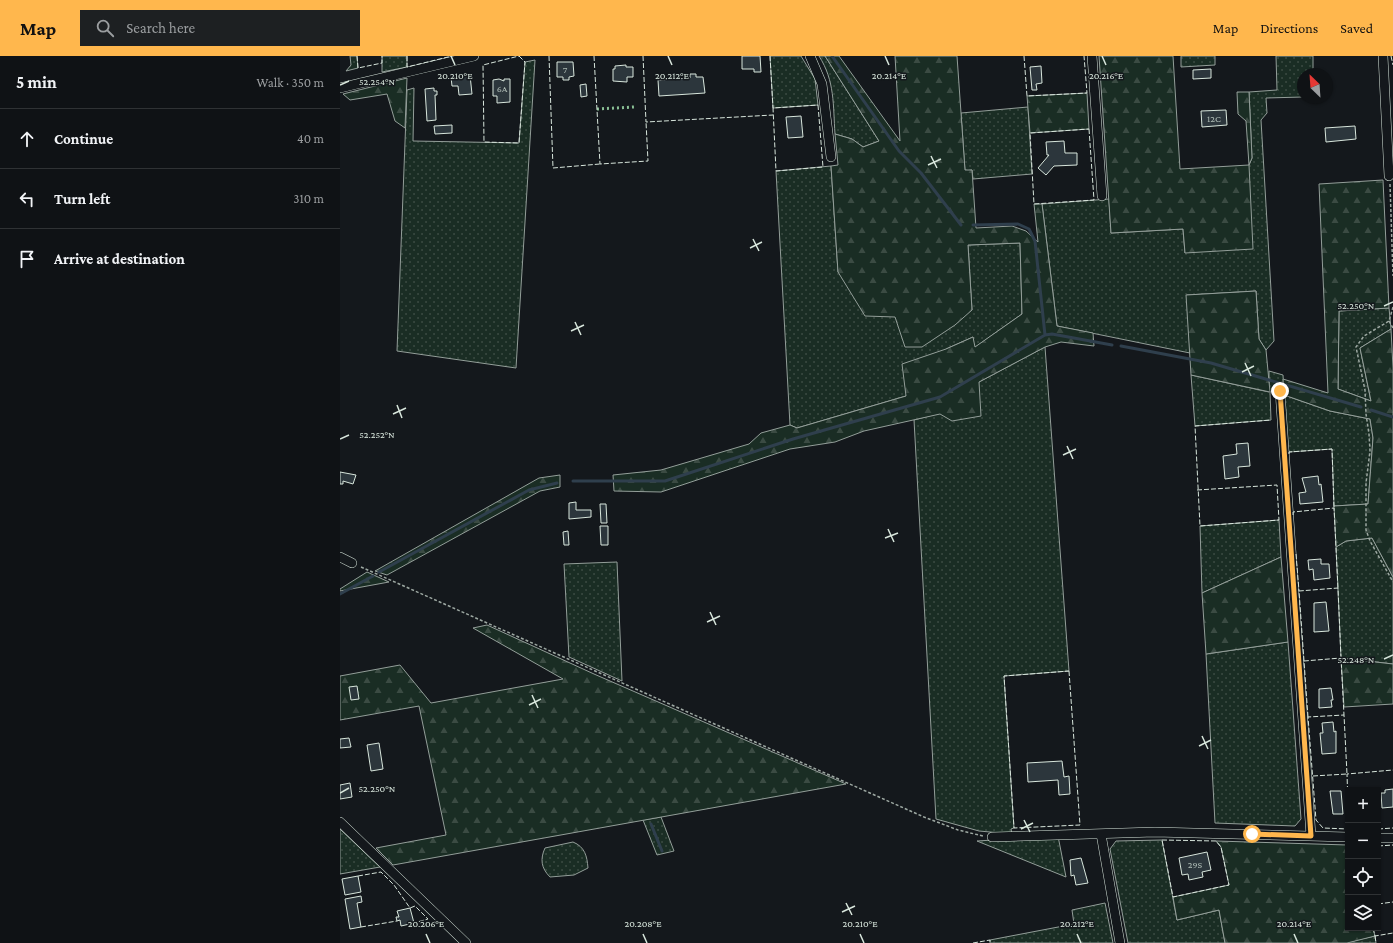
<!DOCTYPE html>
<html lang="en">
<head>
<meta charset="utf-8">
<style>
	body { margin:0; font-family:"Crimson Pro",serif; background:#1d2022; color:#f1f3f6 }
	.controls { position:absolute; right:12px; bottom:12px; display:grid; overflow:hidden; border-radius:0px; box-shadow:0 1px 3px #0004 }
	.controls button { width:36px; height:36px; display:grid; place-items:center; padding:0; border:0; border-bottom:1px solid #2f3234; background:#0f1215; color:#f1f3f6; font:20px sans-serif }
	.compass { position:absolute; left:957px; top:12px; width:36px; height:36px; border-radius:50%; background:#0f1215; box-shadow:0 1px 3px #0004; rotate:335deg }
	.stop { position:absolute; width:12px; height:12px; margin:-9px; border:3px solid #ffb74d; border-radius:50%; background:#fff }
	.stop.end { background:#ffb74d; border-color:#fff; box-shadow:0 1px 4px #0008 }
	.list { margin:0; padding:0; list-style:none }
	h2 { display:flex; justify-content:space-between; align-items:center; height:52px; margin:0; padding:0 16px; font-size:17px }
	h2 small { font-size:13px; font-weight:400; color:#9b9ea0 }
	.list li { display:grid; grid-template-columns:26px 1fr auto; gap:12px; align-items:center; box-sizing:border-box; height:60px; padding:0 16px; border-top:1px solid #2f3234 }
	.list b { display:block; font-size:15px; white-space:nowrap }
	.list em { font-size:13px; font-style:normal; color:#9b9ea0 }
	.icon { flex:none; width:22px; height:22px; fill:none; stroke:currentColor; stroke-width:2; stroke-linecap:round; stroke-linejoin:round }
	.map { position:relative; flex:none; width:1053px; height:887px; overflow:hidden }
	header { display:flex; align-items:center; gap:24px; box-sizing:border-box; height:56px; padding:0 20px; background:#ffb74d; color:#111 }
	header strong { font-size:19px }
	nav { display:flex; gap:22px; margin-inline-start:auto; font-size:14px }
	.search { width:280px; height:36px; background:#1d2022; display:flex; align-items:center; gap:10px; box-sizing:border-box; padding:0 14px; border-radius:0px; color:#9b9ea0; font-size:15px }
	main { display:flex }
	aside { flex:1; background:#0f1215 }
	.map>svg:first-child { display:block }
	.grass { fill:url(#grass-dots); stroke:#939e99 }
	.forest { fill:url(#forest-firs); stroke:#939e99 }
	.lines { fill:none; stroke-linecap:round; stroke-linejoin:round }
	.stream { stroke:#2f3f4d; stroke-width:3 }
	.building { fill:#2c363c; stroke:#d8e6dc }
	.minor-casing { stroke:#d8e6dc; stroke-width:10 }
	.path { stroke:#9da8a2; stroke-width:1.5; stroke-dasharray:3 2; stroke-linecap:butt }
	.minor { stroke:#14181c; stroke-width:9 }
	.hedge { stroke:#8ac095; stroke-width:3; stroke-dasharray:2 3; stroke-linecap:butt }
	.fence { stroke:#d8e6dc; stroke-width:1; stroke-dasharray:5 2; stroke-linecap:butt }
	.route { stroke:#ffb74d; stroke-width:5 }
	.ticks { fill:none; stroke:#d8e6dc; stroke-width:1.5 }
	.labels { text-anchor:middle; stroke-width:3; stroke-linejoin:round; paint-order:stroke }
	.number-label { font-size:10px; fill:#adbab4 }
	.ticks-label { font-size:10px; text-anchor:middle; fill:#d8e6dc; stroke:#14181c; stroke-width:3; stroke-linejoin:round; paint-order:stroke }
</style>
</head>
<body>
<header>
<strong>Map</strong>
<div class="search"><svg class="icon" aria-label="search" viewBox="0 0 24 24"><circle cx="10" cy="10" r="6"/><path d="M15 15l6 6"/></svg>Search here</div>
<nav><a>Map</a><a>Directions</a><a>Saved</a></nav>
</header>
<main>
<aside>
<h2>5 min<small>Walk · 350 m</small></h2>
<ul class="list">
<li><svg class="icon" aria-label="ahead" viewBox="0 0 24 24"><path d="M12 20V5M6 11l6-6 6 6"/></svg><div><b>Continue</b></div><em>40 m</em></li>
<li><svg class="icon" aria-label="left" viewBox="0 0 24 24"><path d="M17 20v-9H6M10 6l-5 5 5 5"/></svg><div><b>Turn left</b></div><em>310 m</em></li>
<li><svg class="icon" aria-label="arrive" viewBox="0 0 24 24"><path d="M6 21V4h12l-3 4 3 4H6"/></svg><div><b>Arrive at destination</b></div></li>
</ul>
</aside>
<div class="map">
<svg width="1053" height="887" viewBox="0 0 1053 887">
	<defs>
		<pattern id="grass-dots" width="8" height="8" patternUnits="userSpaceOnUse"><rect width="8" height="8" fill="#1a2d24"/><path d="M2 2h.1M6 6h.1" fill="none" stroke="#3b4b43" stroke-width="1.8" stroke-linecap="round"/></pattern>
		<pattern id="forest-firs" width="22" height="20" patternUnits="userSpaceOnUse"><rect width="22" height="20" fill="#1a2d24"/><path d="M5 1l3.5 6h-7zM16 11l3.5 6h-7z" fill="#3b4b43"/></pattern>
	</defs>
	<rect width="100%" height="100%" fill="#14181c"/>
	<path class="grass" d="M 10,0 L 17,0 L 18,12 L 6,15 L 11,9 Z
		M 42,0 L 67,0 L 67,11 L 42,16 Z
		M 430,0 L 461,0 L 475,23 L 478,49 L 433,52 Z
		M 479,0 L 485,0 L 539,85 L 523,91 L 512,83 L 495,78 C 493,49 495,25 479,0 Z
		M 841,0 L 875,0 L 875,9 L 841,11 Z
		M 936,0 L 973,0 L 973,18 L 963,18 L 963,41 L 926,42 L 927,57 L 921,64 L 934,285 L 926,294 L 919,283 L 916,235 L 847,239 L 850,297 L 717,270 L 702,148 L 769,143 L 771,177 L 843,173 L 845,197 L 909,109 L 912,102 L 909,36 L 937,34 Z
		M 195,4 L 176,312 L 57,295 L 67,34 L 74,32 L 73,85 L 179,87 L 185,6 Z
		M 688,51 L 692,118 L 633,123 L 632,114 L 625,115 L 621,57 Z
		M 491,110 L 498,216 L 632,254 L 628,189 L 680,187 L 682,258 L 634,292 L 633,281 L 606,293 L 566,340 L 457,372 L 450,369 L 436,115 Z
		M 1049,252 L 1051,273 L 1020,292 L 1031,345 L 998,333 L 999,255 Z
		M 705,291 L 729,615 L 664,620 L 674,772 L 671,773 L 672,778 L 639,775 L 596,763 L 574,364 L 600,357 L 639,326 Z
		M 929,315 L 943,319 L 944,339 L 990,355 L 1030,363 L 1033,382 L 1028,448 L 994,450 L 992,393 L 949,396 L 937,336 L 930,336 L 931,364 L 855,370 L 851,319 L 929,336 Z
		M 939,464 L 941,501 L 862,537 L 860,470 Z
		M 1032,482 L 1053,521 L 1053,608 L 1001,602 L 996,491 L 1006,485 Z
		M 277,506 L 282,625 L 229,601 L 224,508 Z
		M 948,586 L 961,763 L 955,770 L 875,767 L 866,598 Z
		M 321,761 L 334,795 L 317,799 L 303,764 Z
		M 0,773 L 40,811 L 0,818 Z
		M 718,780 L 726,821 L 637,785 Z
		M 822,784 L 837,864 L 879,854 L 885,887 L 788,887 L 770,793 L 776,785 Z
		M 233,786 C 245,791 247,800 248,812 L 234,819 L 210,821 C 201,812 200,803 205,792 Z
		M 765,847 L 773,887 L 650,887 L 650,884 L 734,868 L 732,854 Z
		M 1035,880 L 1036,887 L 1007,887 L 1007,886 Z"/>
	<path class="forest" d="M 485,0 L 499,0 L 560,85 L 555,0 L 617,0 L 625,114 L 632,114 L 636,172 L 672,170 L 686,175 L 698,186 L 694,148 L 702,148 L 717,270 L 753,277 L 754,290 L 721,286 L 705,291 L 639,326 L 641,360 L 612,365 L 600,358 L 524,375 L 495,386 L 450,393 L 321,436 L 274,435 L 273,419 L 321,414 L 409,388 L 421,377 L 450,369 L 457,372 L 566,340 L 562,308 L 606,293 L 633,281 L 635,291 L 682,258 L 680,187 L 628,189 L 632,254 L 615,269 L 582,291 L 565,291 L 555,261 L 525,260 L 498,216 L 491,110 L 498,109 L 495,78 L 512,83 L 523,91 L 539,85 Z
		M 759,0 L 833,0 L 840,113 L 909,109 L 906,65 L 898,58 L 897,36 L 909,36 L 912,102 L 909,109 L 913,193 L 845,197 L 843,173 L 771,177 Z
		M 67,22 L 65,72 L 55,65 L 47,38 L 10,44 L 3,38 Z
		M 747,37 L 749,73 L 690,77 L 687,40 Z
		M 1043,124 L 1049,252 L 999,255 L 998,333 L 1031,345 L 1020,292 L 1051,273 L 1053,312 L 1053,521 L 1032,482 L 1006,485 L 996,491 L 994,450 L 1028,448 L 1033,382 L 1030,363 L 990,355 L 944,339 L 943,323 L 988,337 L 979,128 Z
		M 916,235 L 919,283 L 926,294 L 930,336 L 851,319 L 846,239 Z
		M 220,419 L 220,431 L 200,435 L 47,519 L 35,515 L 199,422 Z
		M 941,501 L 948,586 L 866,598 L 862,537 Z
		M 27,516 L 49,526 L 0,535 L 0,533 Z
		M 147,569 L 254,618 L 506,728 L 53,809 L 36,792 L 106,779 L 79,650 L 0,664 L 0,620 L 60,609 L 91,647 L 223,623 L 133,572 Z
		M 1001,602 L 1053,608 L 1053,648 L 1004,651 Z
		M 876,785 L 1008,789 L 1008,872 L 1033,872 L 1035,880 L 1007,887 L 885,887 L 879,854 L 837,864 L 833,841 L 889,829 L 881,791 Z"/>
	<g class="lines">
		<path class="stream" d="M 492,0 L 559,95 L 581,117 L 621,169
			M 705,279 L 712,278 L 772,289
			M 781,290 L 871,307 L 1021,351
			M 1031,354 L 1053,361
			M 233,425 L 325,425 L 453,383 L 600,341 L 705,279 L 695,185 L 689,173 L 678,168 L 633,169
			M 39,516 L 189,434 L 217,427
			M 0,538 L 33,520
			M 311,768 L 322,795"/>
	</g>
	<path class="building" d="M 402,0 L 420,0 L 421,16 L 414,16 L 414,13 L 402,13 Z
		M 217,6 L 233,6 L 234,20 L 229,21 L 229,24 L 223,24 L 223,21 L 217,21 Z
		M 286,9 L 286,11 L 293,11 L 293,21 L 287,21 L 287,26 L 273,25 L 273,13 L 275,13 L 275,10 Z
		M 701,10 L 702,27 L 696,28 L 697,34 L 692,34 L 690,11 Z
		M 871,13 L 871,22 L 853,23 L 853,14 Z
		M 350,18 L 356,18 L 356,21 L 363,21 L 365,37 L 319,40 L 318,24 L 350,22 Z
		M 130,19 L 132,38 L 119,39 L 118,30 L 112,30 L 111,21 Z
		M 159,23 L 164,25 L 164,23 L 170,23 L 170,46 L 157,47 L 157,40 L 153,40 L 153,24 Z
		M 246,28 L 247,40 L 241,41 L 240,29 Z
		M 94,32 L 94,35 L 97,35 L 97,39 L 95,39 L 96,64 L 87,65 L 85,33 Z
		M 886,54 L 887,69 L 862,71 L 861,55 Z
		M 461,60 L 463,81 L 448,82 L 446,61 Z
		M 112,69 L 112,77 L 95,78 L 94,70 Z
		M 1015,70 L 1016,83 L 986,86 L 985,72 Z
		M 724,85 L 725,97 L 737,97 L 737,109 L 714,110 L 706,119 L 698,112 L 709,99 L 707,99 L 706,86 Z
		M 908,387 L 910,410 L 898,411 L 899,421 L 885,423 L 883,400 L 897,398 L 896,388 Z
		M 0,416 L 16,419 L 13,428 L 3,425 L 3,428 L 0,428 Z
		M 978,420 L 979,429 L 981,428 L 983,446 L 960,448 L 959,437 L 966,436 L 962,422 Z
		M 236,446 L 236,454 L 251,454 L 251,461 L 229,463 L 229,447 Z
		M 260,448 L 266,448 L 267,467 L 261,467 Z
		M 260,470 L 268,470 L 268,489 L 261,489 Z
		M 228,475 L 229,489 L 224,489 L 223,476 Z
		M 981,503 L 981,508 L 989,508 L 990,522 L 974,524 L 973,513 L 969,514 L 968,504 Z
		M 986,546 L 989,575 L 974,576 L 974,547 Z
		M 17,630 L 19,643 L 11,644 L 9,631 Z
		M 991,632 L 993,644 L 991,644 L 992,651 L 979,652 L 979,633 Z
		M 993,666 L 994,676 L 996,675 L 996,697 L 982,698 L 980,677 L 983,677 L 982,667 Z
		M 9,682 L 11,691 L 0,692 L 0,683 Z
		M 39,687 L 43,713 L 31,715 L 27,689 Z
		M 722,705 L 724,721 L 729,720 L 730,738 L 719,739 L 718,724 L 688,726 L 687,707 Z
		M 10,727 L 12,741 L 0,743 L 0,729 Z
		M 1053,733 L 1053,751 L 1042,752 L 1041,737 L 1045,737 L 1045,734 Z
		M 990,735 L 1001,735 L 1003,758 L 993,758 Z
		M 867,796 L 871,814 L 862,816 L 863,821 L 849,824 L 848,818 L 842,819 L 839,802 Z
		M 741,802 L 748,827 L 736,829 L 734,819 L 731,820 L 730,804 Z
		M 18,820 L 21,836 L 5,839 L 2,823 Z
		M 21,840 L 22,846 L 17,847 L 21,871 L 10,873 L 5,843 Z
		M 70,852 L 74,867 L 61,870 L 60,864 L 57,865 L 56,861 L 59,861 L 57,855 Z"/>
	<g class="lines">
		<defs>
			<path id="minor" d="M 470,0 L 482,28 L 491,101
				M 752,0 L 762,140
				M 1043,0 L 1049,120
				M 0,32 L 134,0
				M 940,335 L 971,780
				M 0,501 L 12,507
				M 0,766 L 126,887
				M 761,778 L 780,887
				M 652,781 L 815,776 L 1008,781
				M 1038,782 L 1053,782"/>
		</defs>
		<use href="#minor" class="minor-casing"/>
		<path class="path" d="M 1050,128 L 1053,220
			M 1053,251 L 1049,265 L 1024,280 L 1016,291 L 1025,334 L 1026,358 L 1029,378 L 1030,395 L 1026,427 L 1026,474 L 1030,485 L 1053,526
			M 1049,265 L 1053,272
			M 21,511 L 584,761 L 618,774 L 643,780"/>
		<use href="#minor" class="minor"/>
		<path class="hedge" d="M 257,53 L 294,51"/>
		<path class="fence" d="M 17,0 L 18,12 L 42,7 L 42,0
			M 67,0 L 67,11 L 112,0
			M 179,0 L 185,6 L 179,87 L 144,86 L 143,9 Z
			M 209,0 L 213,112 L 260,108
			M 254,0 L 260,108 L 308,105 L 306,66
			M 303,0 L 306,66 L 433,59
			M 430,0 L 433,52
			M 684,0 L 687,40 L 747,37 L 744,0
			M 1051,0 L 1053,9
			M 478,49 L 483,111 L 436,115 L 433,52 Z
			M 749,73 L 754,144 L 694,148 L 690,77 Z
			M 949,398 L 949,396 L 992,393 L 994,452
			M 857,434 L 937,429 L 939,464 L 860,470 L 855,370 L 931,364
			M 953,459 L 953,456 L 994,452 L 998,532
			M 956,498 L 959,535
			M 964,605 L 959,535 L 998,532 L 1001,602
			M 729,615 L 740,769 L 674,772 L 664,620 Z
			M 968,661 L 964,605 L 1001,602 L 1004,659
			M 973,720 L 1007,718 L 1004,659 L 968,661 L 976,764 L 983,772 L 1008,773
			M 1008,749 L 1007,718 L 1053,714
			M 1038,773 L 1053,772
			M 822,784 L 876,785 L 881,791 L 889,829 L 833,841 Z
			M 1038,790 L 1053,789
			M 18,820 L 41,816 L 54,829 L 70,852 L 75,850 L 88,863 L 74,867
			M 1038,848 L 1053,846
			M 21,871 L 57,865
			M 1033,872 L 1035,880 L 1053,877
			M 1035,880 L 1036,887
			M 633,887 L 650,884 L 650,887"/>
	</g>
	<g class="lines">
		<path class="route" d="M 912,778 L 971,780 L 940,335"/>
	</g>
	<path class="ticks" d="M 111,0 L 115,9M 328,0 L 332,9M 545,0 L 549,9M 762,0 L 766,9M 0,29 L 9,25M 591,100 L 597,112M 588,109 L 601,103M 413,183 L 419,195M 410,192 L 422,186M 1044,250 L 1053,246M 235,266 L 241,279M 231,275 L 244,269M 905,307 L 911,320M 902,316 L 914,310M 57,349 L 62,362M 53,358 L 66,352M 0,383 L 9,379M 727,390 L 733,403M 723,399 L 736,393M 548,473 L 554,486M 545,482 L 558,477M 370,556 L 376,569M 367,566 L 380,560M 1044,603 L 1053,599M 192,639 L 198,652M 189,649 L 201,643M 862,680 L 868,693M 859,690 L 871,684M 0,737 L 9,732M 684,764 L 690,776M 681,773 L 693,767M 506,847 L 512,859M 502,856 L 515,850M 86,878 L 90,887M 303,878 L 307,887M 520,878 L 524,887M 737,878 L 741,887M 954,878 L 958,887"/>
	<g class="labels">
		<g class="number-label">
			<text x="225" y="17">7</text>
			<text x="162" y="36">6A</text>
			<text x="874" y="66">12C</text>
			<text x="855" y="812">29S</text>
		</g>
	</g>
	<g class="ticks-label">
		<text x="332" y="23">20.212°E</text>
		<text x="115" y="23">20.210°E</text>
		<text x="549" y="23">20.214°E</text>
		<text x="766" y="23">20.216°E</text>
		<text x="37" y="29">52.254°N</text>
		<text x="1016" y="253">52.250°N</text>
		<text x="37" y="382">52.252°N</text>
		<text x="1016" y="607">52.248°N</text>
		<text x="37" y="736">52.250°N</text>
		<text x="86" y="871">20.206°E</text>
		<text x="303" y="871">20.208°E</text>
		<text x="520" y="871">20.210°E</text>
		<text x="737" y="871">20.212°E</text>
		<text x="954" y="871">20.214°E</text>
	</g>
</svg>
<div class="controls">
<button>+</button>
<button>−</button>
<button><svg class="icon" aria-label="locate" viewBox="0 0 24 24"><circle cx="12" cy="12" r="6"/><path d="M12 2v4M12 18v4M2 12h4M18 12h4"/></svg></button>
<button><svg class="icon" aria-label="layers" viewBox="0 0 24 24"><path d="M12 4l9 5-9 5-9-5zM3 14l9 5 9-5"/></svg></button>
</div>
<svg class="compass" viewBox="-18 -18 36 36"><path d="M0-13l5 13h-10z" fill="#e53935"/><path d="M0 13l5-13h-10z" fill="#9b9ea0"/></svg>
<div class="stop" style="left:912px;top:778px"></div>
<div class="stop end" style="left:940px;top:335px"></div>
</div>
</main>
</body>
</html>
